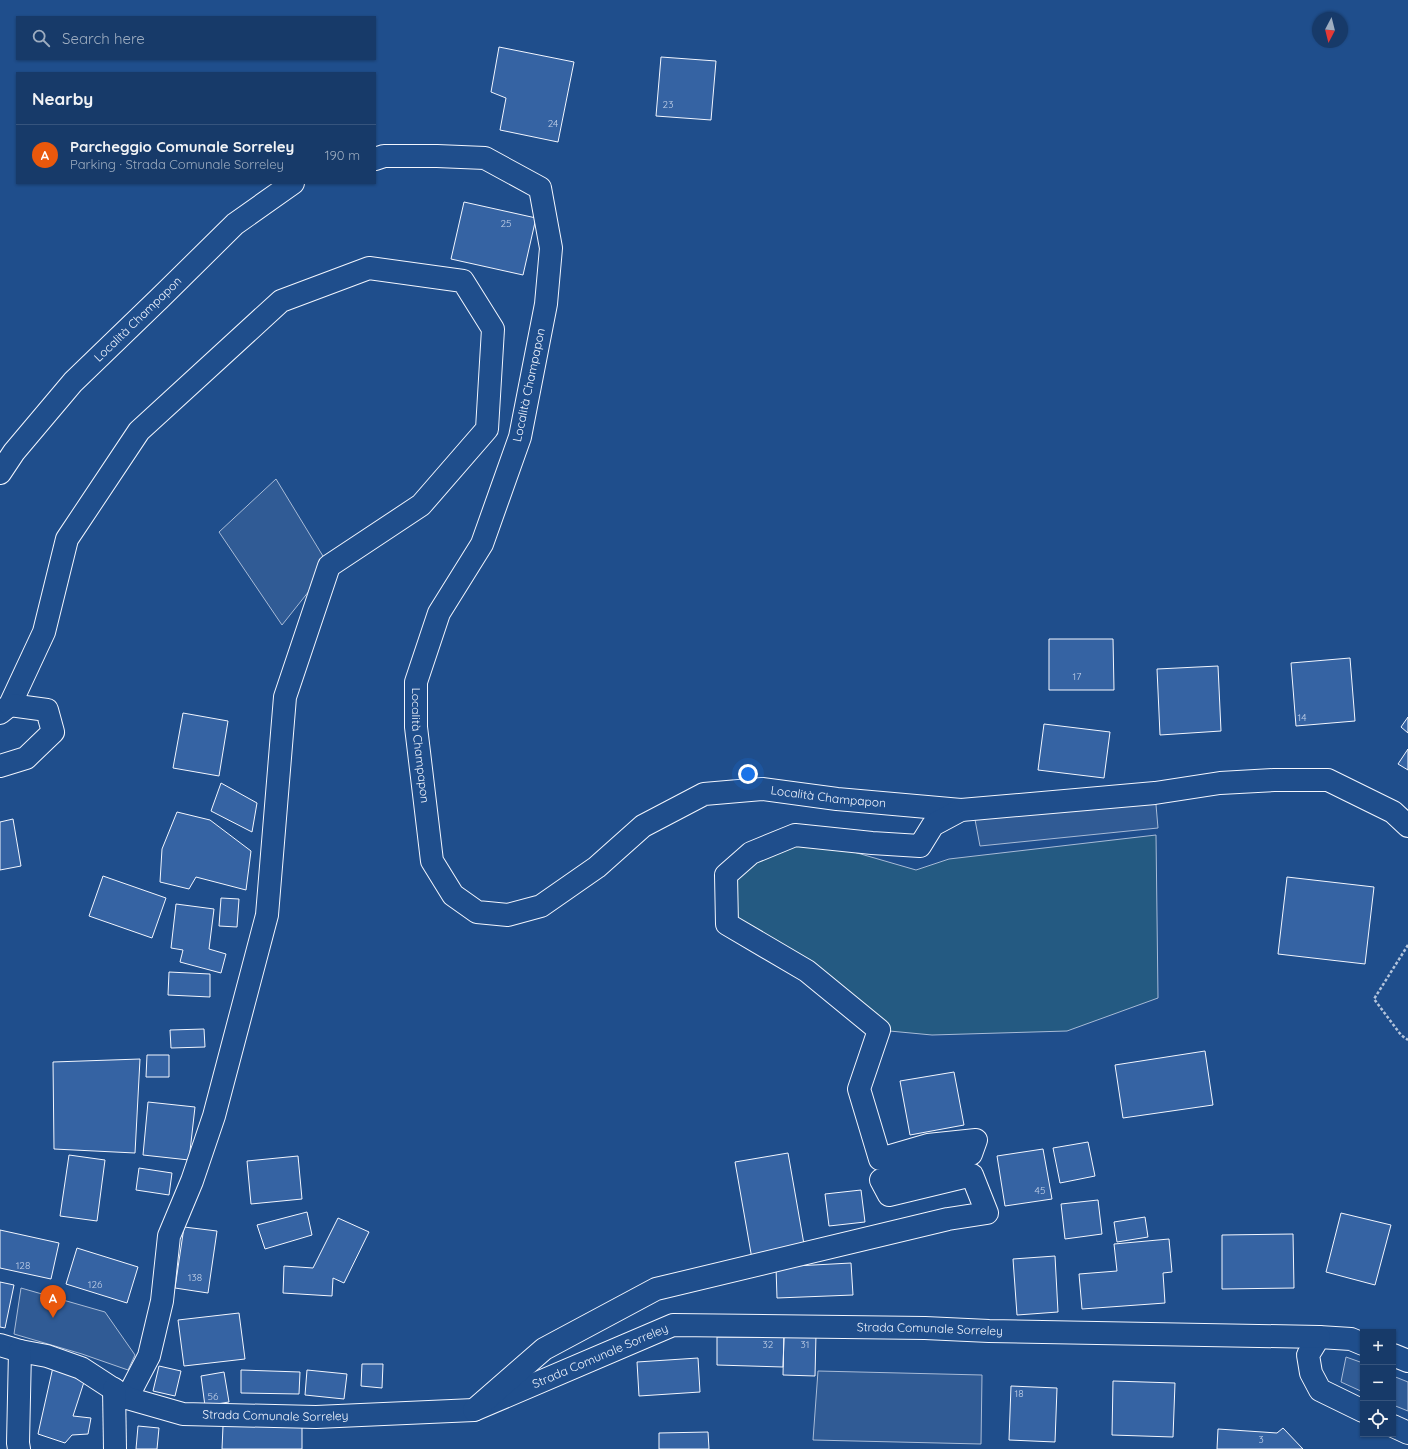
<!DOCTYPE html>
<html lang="en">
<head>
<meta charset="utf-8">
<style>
	body { margin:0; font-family:Quicksand,sans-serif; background:#20416f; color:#f1f3f6 }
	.controls { position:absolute; right:12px; bottom:12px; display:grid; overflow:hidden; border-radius:0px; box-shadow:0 1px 3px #0004 }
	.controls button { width:36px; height:36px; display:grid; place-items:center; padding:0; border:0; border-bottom:1px solid #36547d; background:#173a69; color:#f1f3f6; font:20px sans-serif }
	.compass { position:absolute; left:1312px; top:12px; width:36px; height:36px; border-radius:50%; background:#173a69; box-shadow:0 1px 3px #0004; rotate:187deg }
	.you { position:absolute; left:748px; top:774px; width:14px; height:14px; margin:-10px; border:3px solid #fff; border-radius:50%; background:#1a73e8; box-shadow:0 0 0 6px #1a73e833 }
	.badge { display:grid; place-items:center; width:26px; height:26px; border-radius:50%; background:#ea580c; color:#fff; font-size:13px; font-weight:700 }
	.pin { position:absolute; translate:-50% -33px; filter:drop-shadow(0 1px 2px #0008) }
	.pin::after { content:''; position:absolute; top:21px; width:14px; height:12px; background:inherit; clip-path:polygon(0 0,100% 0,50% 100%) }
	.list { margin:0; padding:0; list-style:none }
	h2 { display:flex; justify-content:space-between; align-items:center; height:52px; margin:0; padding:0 16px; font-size:17px }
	h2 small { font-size:13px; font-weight:400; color:#9eadc0 }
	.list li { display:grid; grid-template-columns:26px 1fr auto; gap:12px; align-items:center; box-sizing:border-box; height:60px; padding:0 16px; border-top:1px solid #36547d }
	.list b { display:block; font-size:15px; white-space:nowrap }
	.list p { margin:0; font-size:13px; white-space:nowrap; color:#9eadc0 }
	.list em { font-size:13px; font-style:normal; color:#9eadc0 }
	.icon { flex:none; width:22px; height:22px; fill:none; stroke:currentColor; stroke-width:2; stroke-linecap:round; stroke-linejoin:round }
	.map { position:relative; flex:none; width:1408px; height:1449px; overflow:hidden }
	.search { position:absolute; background:#173a69; box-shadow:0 1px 3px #0004; left:16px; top:16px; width:360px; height:44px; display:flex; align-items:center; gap:10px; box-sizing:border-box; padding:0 14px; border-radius:0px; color:#9eadc0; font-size:15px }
	.panel { position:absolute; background:#173a69; box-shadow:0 1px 3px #0004; left:16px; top:72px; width:360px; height:112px; border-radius:0px }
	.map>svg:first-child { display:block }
	.green { fill:#245a82; stroke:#a8bbd7 }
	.parking { fill:#305b95; stroke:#a8bbd7 }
	.building { fill:#3563a3; stroke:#f2f6ff }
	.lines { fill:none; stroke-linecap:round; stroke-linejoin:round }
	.minor-casing { stroke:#f2f6ff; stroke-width:24 }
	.path { stroke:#b3c4dc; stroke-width:2.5; stroke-dasharray:3 2; stroke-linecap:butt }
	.minor { stroke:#1f4e8c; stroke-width:22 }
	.labels { text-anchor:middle; stroke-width:3; stroke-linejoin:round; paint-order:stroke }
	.number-label { font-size:10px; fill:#c3d1e8 }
	.street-label { font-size:12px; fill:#f2f6ff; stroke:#1f4e8c }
</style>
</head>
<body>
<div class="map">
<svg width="1408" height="1449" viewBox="0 0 1408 1449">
	<rect width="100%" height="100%" fill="#1f4e8c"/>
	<path class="green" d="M 795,835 L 916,870 L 949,859 L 1156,835 L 1158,998 L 1067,1031 L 932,1035 L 879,1030 L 727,924 L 726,875 Z"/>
	<path class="parking" d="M 276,479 L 329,566 L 282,625 L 219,532 Z
		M 1155,793 L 1158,828 L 980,846 L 973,809 Z
		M 21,1288 L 105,1312 L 135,1355 L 128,1370 L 82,1354 L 14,1334 Z
		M 1346,1357 L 1363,1363 L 1363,1392 L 1341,1382 Z
		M 818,1371 L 982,1375 L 981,1444 L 813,1440 Z
		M 1393,1376 L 1408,1382 L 1408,1411 L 1393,1405 Z"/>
	<path class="building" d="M 499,47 L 574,62 L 558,142 L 500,130 L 506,98 L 491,92 Z
		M 661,57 L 716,61 L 711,120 L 656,116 Z
		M 464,202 L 536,218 L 523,275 L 451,259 Z
		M 1049,639 L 1113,639 L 1114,690 L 1049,690 Z
		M 1350,658 L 1355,721 L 1296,726 L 1291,663 Z
		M 1218,666 L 1221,731 L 1160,735 L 1157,669 Z
		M 183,713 L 228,721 L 219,776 L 173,768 Z
		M 1408,717 L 1408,733 L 1401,727 Z
		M 1044,724 L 1110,732 L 1104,778 L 1038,770 Z
		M 1408,749 L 1408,770 L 1398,764 Z
		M 221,783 L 257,803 L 252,832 L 211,811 Z
		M 177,812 L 210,820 L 251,851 L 246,890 L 196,877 L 189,889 L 160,882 L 162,849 Z
		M 13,819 L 21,866 L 0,870 L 0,822 Z
		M 103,876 L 166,898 L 152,938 L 89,916 Z
		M 1287,877 L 1374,887 L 1365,964 L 1278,954 Z
		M 221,898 L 239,899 L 237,927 L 219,926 Z
		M 176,904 L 214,909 L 209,949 L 226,954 L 221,973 L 180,962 L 183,950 L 171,948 Z
		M 169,972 L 210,974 L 210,997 L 168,995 Z
		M 204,1029 L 205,1047 L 171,1048 L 170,1030 Z
		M 1205,1051 L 1213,1105 L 1123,1118 L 1115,1065 Z
		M 147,1055 L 169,1055 L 169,1077 L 146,1077 Z
		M 140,1059 L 135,1153 L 54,1149 L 53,1062 Z
		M 954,1072 L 964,1125 L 910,1135 L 900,1081 Z
		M 148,1102 L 195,1107 L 189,1160 L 143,1155 Z
		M 1088,1142 L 1095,1176 L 1060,1183 L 1053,1148 Z
		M 1043,1149 L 1052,1199 L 1005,1206 L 997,1156 Z
		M 788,1153 L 805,1250 L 752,1259 L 735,1162 Z
		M 69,1155 L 105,1160 L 97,1221 L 60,1216 Z
		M 298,1156 L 302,1199 L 251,1204 L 247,1161 Z
		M 139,1168 L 172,1173 L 169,1195 L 136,1190 Z
		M 861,1190 L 865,1222 L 829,1226 L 825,1194 Z
		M 1098,1200 L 1102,1234 L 1065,1239 L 1061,1204 Z
		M 307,1212 L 312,1235 L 265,1249 L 257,1225 Z
		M 1341,1213 L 1391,1225 L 1375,1285 L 1326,1272 Z
		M 1145,1217 L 1148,1237 L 1117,1242 L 1114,1222 Z
		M 338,1218 L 369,1232 L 344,1283 L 333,1278 L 332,1296 L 283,1293 L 284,1266 L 313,1268 Z
		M 184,1227 L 217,1231 L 208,1293 L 175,1288 Z
		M 0,1230 L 59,1243 L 51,1279 L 0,1268 Z
		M 1293,1234 L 1294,1288 L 1222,1289 L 1222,1235 Z
		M 1169,1239 L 1172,1272 L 1163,1273 L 1165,1303 L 1082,1309 L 1079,1274 L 1117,1271 L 1114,1244 Z
		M 77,1248 L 138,1267 L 127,1303 L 66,1284 Z
		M 1055,1256 L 1058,1312 L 1017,1315 L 1013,1259 Z
		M 851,1263 L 853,1295 L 777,1298 L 776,1267 Z
		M 0,1282 L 14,1285 L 5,1328 L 0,1327 Z
		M 239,1313 L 245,1359 L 184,1366 L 178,1320 Z
		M 784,1332 L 816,1334 L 815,1376 L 783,1375 Z
		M 717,1337 L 784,1337 L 783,1367 L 717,1365 Z
		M 698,1358 L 700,1392 L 639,1396 L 637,1362 Z
		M 362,1364 L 383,1364 L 382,1388 L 361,1386 Z
		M 159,1366 L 181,1371 L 175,1396 L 153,1391 Z
		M 53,1367 L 84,1382 L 73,1416 L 91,1418 L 88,1434 L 72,1435 L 65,1443 L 38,1434 Z
		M 241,1370 L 300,1372 L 299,1394 L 241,1393 Z
		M 307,1370 L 347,1374 L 344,1399 L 305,1395 Z
		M 224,1372 L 229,1402 L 205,1406 L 201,1376 Z
		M 1113,1381 L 1175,1383 L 1173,1437 L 1112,1435 Z
		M 1011,1386 L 1057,1388 L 1055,1442 L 1009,1440 Z
		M 138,1426 L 159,1428 L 157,1449 L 136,1449 Z
		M 223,1426 L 302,1426 L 302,1449 L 222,1449 Z
		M 1283,1428 L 1303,1449 L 1217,1449 L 1218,1429 L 1277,1433 Z
		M 708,1432 L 709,1449 L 659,1449 L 659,1433 Z"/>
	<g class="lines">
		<defs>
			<g id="minor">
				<path id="s1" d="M 375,159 L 384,156 L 437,156 L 485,158 L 540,188 L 551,248 L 546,304 L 520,437 L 482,544 L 439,613 L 416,682 L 416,727 L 432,861 L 453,895 L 477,912 L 508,915 L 541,906 L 597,867 L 643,826 L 704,794 L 762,789 L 837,799 L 961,810"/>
				<path id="s2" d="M 0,473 L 14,452 L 73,382 L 160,298 L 235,224 L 293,183"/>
				<path d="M 0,713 L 10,705 L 44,632 L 67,539 L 139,431 L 281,301 L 369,268 L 463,281 L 493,329 L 487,429 L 421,505 L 329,566 L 285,697 L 267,915 L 214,1116 L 192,1181 L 169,1236 L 162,1301 L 149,1356 L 127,1398"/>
				<path d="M 0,766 L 26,758 L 53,732 L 47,710 L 10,705"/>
				<path d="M 1363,1344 L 1351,1339 L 1319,1337 L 1308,1355 L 1311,1373 L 1320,1390 L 1363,1411"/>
				<path id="s3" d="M 0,1345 L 20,1351 L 47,1356 L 81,1368 L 127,1398 L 183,1414 L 316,1417 L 474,1410 L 673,1325 L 925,1328 L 989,1331 L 1319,1337"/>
				<path d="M 1393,1355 L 1408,1361"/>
				<path d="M 114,1389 L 115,1449"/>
				<path d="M 474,1410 L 544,1349 L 656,1289 L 948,1219 L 987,1213 L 972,1175 L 889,1195 L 881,1180 L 971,1154 L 976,1140 L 928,1145 L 880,1159 L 859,1089 L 879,1030 L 807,971 L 727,924 L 726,875 L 751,853 L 795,835 L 872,843 L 920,846 L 933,825 L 961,810 L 1155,793 L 1220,783 L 1274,780 L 1328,780 L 1393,812 L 1408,826"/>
				<path d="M 1393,1426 L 1408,1433"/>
				<path d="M 19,1449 L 18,1443 L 20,1351"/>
			</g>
		</defs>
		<use href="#minor" class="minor-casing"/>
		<path class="path" d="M 1408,945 L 1374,999 L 1401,1035 L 1408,1040"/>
		<use href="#minor" class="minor"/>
	</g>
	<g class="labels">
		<g class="number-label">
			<text x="668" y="108">23</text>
			<text x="553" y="127">24</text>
			<text x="506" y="227">25</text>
			<text x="1077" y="680">17</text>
			<text x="1302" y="721">14</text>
			<text x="1040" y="1194">45</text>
			<text x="23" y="1269">128</text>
			<text x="195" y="1281">138</text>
			<text x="95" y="1288">126</text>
			<text x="768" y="1348">32</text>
			<text x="805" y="1348">31</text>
			<text x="1019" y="1397">18</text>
			<text x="213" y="1400">56</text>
			<text x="1261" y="1443">3</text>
		</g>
		<g class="street-label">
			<text dy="4" stroke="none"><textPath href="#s2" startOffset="207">Località Champapon</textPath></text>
			<text transform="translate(529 385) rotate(-78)" y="4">Località Champapon</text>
			<text dy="4" stroke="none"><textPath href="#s1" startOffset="757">Località Champapon</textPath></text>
			<text dy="4" stroke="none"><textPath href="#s1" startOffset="1332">Località Champapon</textPath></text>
			<text dy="4" stroke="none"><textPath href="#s3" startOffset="962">Strada Comunale Sorreley</textPath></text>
			<text dy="4" stroke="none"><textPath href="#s3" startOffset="626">Strada Comunale Sorreley</textPath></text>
			<text dy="4" stroke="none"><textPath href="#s3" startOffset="290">Strada Comunale Sorreley</textPath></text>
		</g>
	</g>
</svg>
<div class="controls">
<button>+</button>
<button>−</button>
<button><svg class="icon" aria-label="locate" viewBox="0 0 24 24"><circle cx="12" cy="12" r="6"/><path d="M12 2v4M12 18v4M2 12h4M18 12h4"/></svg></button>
</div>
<svg class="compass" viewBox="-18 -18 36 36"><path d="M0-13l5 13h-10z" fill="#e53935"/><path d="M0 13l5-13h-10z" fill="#9eadc0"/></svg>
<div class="you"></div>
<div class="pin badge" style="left:53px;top:1318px">A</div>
<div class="search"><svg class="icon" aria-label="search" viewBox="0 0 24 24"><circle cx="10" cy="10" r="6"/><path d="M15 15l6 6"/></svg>Search here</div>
<section class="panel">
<h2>Nearby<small></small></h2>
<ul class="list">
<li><span class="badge">A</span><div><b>Parcheggio Comunale Sorreley</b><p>Parking · Strada Comunale Sorreley</p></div><em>190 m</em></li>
</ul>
</section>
</div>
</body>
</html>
